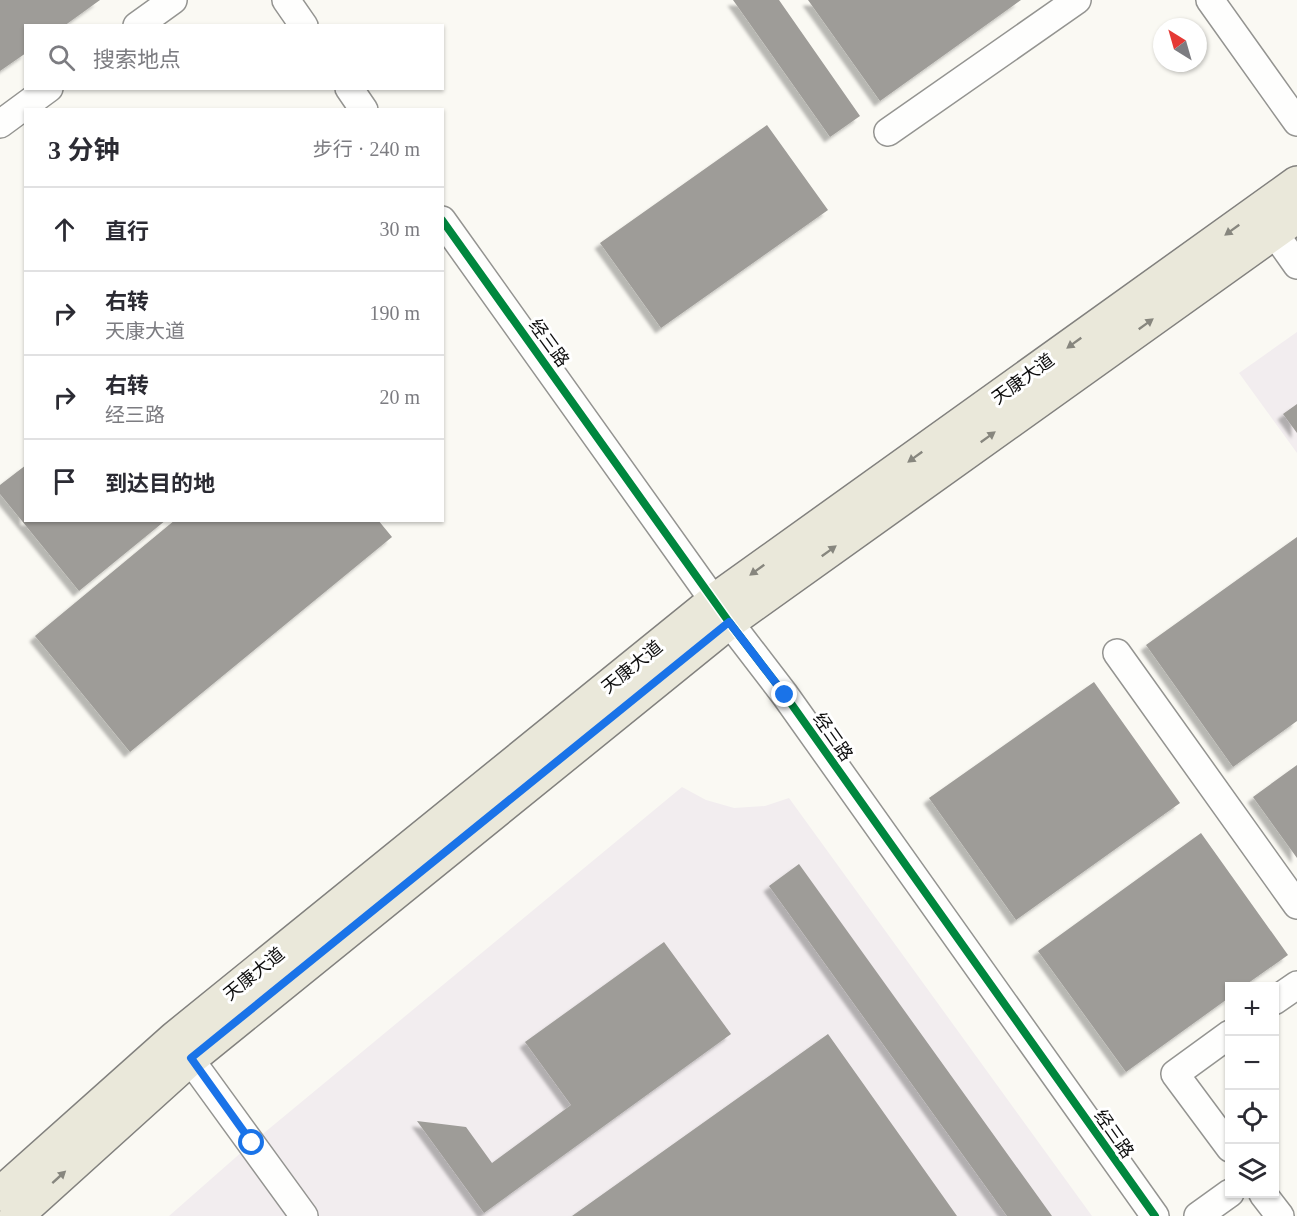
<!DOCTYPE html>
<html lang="zh">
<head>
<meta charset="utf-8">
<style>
	body { margin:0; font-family:"Times New Roman","Noto Sans SC",serif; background:#f2f2f3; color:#2b2b33 }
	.controls { position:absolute; right:18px; bottom:18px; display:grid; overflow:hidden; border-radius:0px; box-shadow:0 2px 4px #0004 }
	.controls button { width:54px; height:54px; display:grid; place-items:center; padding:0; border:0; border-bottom:2px solid #e1e1e2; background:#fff; color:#2b2b33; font:30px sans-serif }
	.compass { position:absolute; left:1153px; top:18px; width:54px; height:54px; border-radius:50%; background:#fff; box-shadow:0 2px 4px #0004; rotate:323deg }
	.stop { position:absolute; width:18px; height:18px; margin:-14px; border:4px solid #1a73e8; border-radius:50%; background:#fff }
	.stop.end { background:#1a73e8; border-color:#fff; box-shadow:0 2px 6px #0008 }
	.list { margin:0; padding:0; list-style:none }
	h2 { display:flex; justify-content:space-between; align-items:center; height:78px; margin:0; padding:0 24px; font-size:26px }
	h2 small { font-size:20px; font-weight:400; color:#7c7c81 }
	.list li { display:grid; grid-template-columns:39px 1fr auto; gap:18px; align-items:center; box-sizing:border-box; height:84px; padding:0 24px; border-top:2px solid #e1e1e2 }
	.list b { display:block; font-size:22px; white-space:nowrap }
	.list p { margin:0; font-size:20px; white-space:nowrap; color:#7c7c81 }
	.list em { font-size:20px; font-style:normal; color:#7c7c81 }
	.icon { flex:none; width:33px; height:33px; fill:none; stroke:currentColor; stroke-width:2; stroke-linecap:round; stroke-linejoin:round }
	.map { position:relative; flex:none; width:1297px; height:1216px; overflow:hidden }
	.search { position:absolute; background:#fff; box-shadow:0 2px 4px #0004; left:24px; top:24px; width:420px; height:66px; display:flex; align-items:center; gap:15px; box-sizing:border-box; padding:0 21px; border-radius:0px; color:#7c7c81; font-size:22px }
	.panel { position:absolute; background:#fff; box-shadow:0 2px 4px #0004; left:24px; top:108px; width:420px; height:414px; border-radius:0px }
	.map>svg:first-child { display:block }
	.industrial { fill:#f2edef }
	.building { fill:#9e9c98; filter:url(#shadow) }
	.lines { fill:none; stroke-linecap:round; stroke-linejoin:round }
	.minor-casing { stroke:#949491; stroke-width:30 }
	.major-casing { stroke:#82817e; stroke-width:36 }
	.minor { stroke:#fefefd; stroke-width:27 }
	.major { stroke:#eae8da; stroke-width:33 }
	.cycleway-casing { stroke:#fff; stroke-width:11 }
	.cycleway { stroke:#00873e; stroke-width:8 }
	.oneway { fill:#87867e }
	.route { stroke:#1a73e8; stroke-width:8 }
	.labels { text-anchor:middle; stroke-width:6; stroke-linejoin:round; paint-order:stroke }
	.street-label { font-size:18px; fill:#0e0e0e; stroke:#fff }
</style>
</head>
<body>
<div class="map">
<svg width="1297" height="1216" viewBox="0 0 1297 1216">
	<defs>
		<filter id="shadow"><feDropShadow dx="-5.5" dy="5.5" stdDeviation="1.5" flood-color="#0004"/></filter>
	</defs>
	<rect width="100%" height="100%" fill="#faf9f3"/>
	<path class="industrial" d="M 1297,332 L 1297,453 L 1239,373 Z
		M 682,787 L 706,800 L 734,808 L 765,806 L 789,798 L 1092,1216 L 169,1216 L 252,1143 Z"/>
	<path class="building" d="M 0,0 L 100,0 L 64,26 L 26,26 L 26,53 L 0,71 Z
		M 733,0 L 779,0 L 860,116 L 830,137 Z
		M 808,0 L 1021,0 L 880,101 Z
		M 767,125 L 828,210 L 661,328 L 600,243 Z
		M 1297,404 L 1297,433 L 1283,414 Z
		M 26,465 L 26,520 L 166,520 L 79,591 L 0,494 L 0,485 Z
		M 175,520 L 378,520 L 392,537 L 130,752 L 35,636 Z
		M 1297,537 L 1297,721 L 1233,767 L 1146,645 Z
		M 1094,682 L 1180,803 L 1016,920 L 929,798 Z
		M 1297,765 L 1297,858 L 1253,797 Z
		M 1201,833 L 1288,955 L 1244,986 L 1230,986 L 1230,997 L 1126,1072 L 1038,951 Z
		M 799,864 L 1052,1216 L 1007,1216 L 769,886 Z
		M 664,942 L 731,1034 L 484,1213 L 417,1121 L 466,1127 L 492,1163 L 571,1105 L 525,1042 Z
		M 828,1034 L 957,1216 L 572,1216 Z"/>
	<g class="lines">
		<defs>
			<path id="minor" d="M 286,0 L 304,26
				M 1210,0 L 1297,122
				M 137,26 L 173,0
				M 349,88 L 364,110
				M 0,124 L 49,88
				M 888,132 L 1077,0
				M 1263,217 L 1297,265
				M 442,220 L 729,622 L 785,695 L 1155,1216
				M 1117,653 L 1297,905
				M 1274,1001 L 1297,985
				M 1230,1034 L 1175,1074 L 1230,1148
				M 179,1044 L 304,1216
				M 1263,1194 L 1280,1216
				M 1198,1216 L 1230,1193"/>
			<path id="major" d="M 0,1194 L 175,1038 L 714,601 L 1297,183
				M 16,1216 L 191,1058 L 729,622 L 1297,216"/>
		</defs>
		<use href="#minor" class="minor-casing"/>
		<use href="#major" class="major-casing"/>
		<use href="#minor" class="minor"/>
		<use href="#major" class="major"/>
		<defs>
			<path id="cycleway" d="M 442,220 L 729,622 L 785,695 L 1155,1216"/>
		</defs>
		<use href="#cycleway" class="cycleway-casing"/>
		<use href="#cycleway" class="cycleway"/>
	</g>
	<defs><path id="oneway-solid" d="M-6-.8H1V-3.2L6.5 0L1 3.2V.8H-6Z" transform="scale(1.5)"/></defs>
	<g class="oneway">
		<use href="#oneway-solid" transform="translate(1232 230) rotate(144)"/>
		<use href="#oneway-solid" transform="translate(1146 324) rotate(-36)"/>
		<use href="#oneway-solid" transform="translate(1074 343) rotate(144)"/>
		<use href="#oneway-solid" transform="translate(988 437) rotate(-36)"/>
		<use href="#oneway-solid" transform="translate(915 457) rotate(144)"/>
		<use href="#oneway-solid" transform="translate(829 551) rotate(-36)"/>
		<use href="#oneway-solid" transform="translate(757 570) rotate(144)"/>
		<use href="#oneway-solid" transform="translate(59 1177) rotate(-42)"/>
	</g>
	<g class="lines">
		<path class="route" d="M 252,1143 L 191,1058 L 729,622 L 785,695"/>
	</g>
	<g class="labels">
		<g class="street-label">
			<text transform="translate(549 343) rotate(54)" y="6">经三路</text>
			<text transform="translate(1023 379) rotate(-36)" y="6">天康大道</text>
			<text transform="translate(632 667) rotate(-39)" y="6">天康大道</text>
			<text transform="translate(833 737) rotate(55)" y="6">经三路</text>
			<text transform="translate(254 974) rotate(-39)" y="6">天康大道</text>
			<text transform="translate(1114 1134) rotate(55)" y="6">经三路</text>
		</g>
	</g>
</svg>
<div class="controls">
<button>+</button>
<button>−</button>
<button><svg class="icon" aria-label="locate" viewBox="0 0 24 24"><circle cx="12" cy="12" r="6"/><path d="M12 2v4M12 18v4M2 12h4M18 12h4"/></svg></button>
<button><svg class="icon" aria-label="layers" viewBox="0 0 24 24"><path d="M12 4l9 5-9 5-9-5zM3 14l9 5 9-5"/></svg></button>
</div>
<svg class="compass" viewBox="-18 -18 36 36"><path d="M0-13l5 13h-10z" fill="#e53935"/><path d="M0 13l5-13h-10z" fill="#7c7c81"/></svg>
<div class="stop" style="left:252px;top:1143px"></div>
<div class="stop end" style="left:785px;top:695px"></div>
<div class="search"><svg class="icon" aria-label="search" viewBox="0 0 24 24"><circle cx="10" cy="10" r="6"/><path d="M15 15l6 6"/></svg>搜索地点</div>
<section class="panel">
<h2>3 分钟<small>步行 · 240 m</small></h2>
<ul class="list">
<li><svg class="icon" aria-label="ahead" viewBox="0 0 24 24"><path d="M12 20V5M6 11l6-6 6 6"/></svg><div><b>直行</b></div><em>30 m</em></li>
<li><svg class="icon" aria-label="right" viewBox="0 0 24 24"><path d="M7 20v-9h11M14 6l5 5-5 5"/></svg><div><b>右转</b><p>天康大道</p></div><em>190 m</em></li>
<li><svg class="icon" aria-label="right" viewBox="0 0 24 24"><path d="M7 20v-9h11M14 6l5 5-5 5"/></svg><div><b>右转</b><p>经三路</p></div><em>20 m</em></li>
<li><svg class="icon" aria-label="arrive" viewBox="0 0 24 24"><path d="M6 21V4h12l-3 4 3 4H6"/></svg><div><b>到达目的地</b></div></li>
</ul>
</section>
</div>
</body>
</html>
